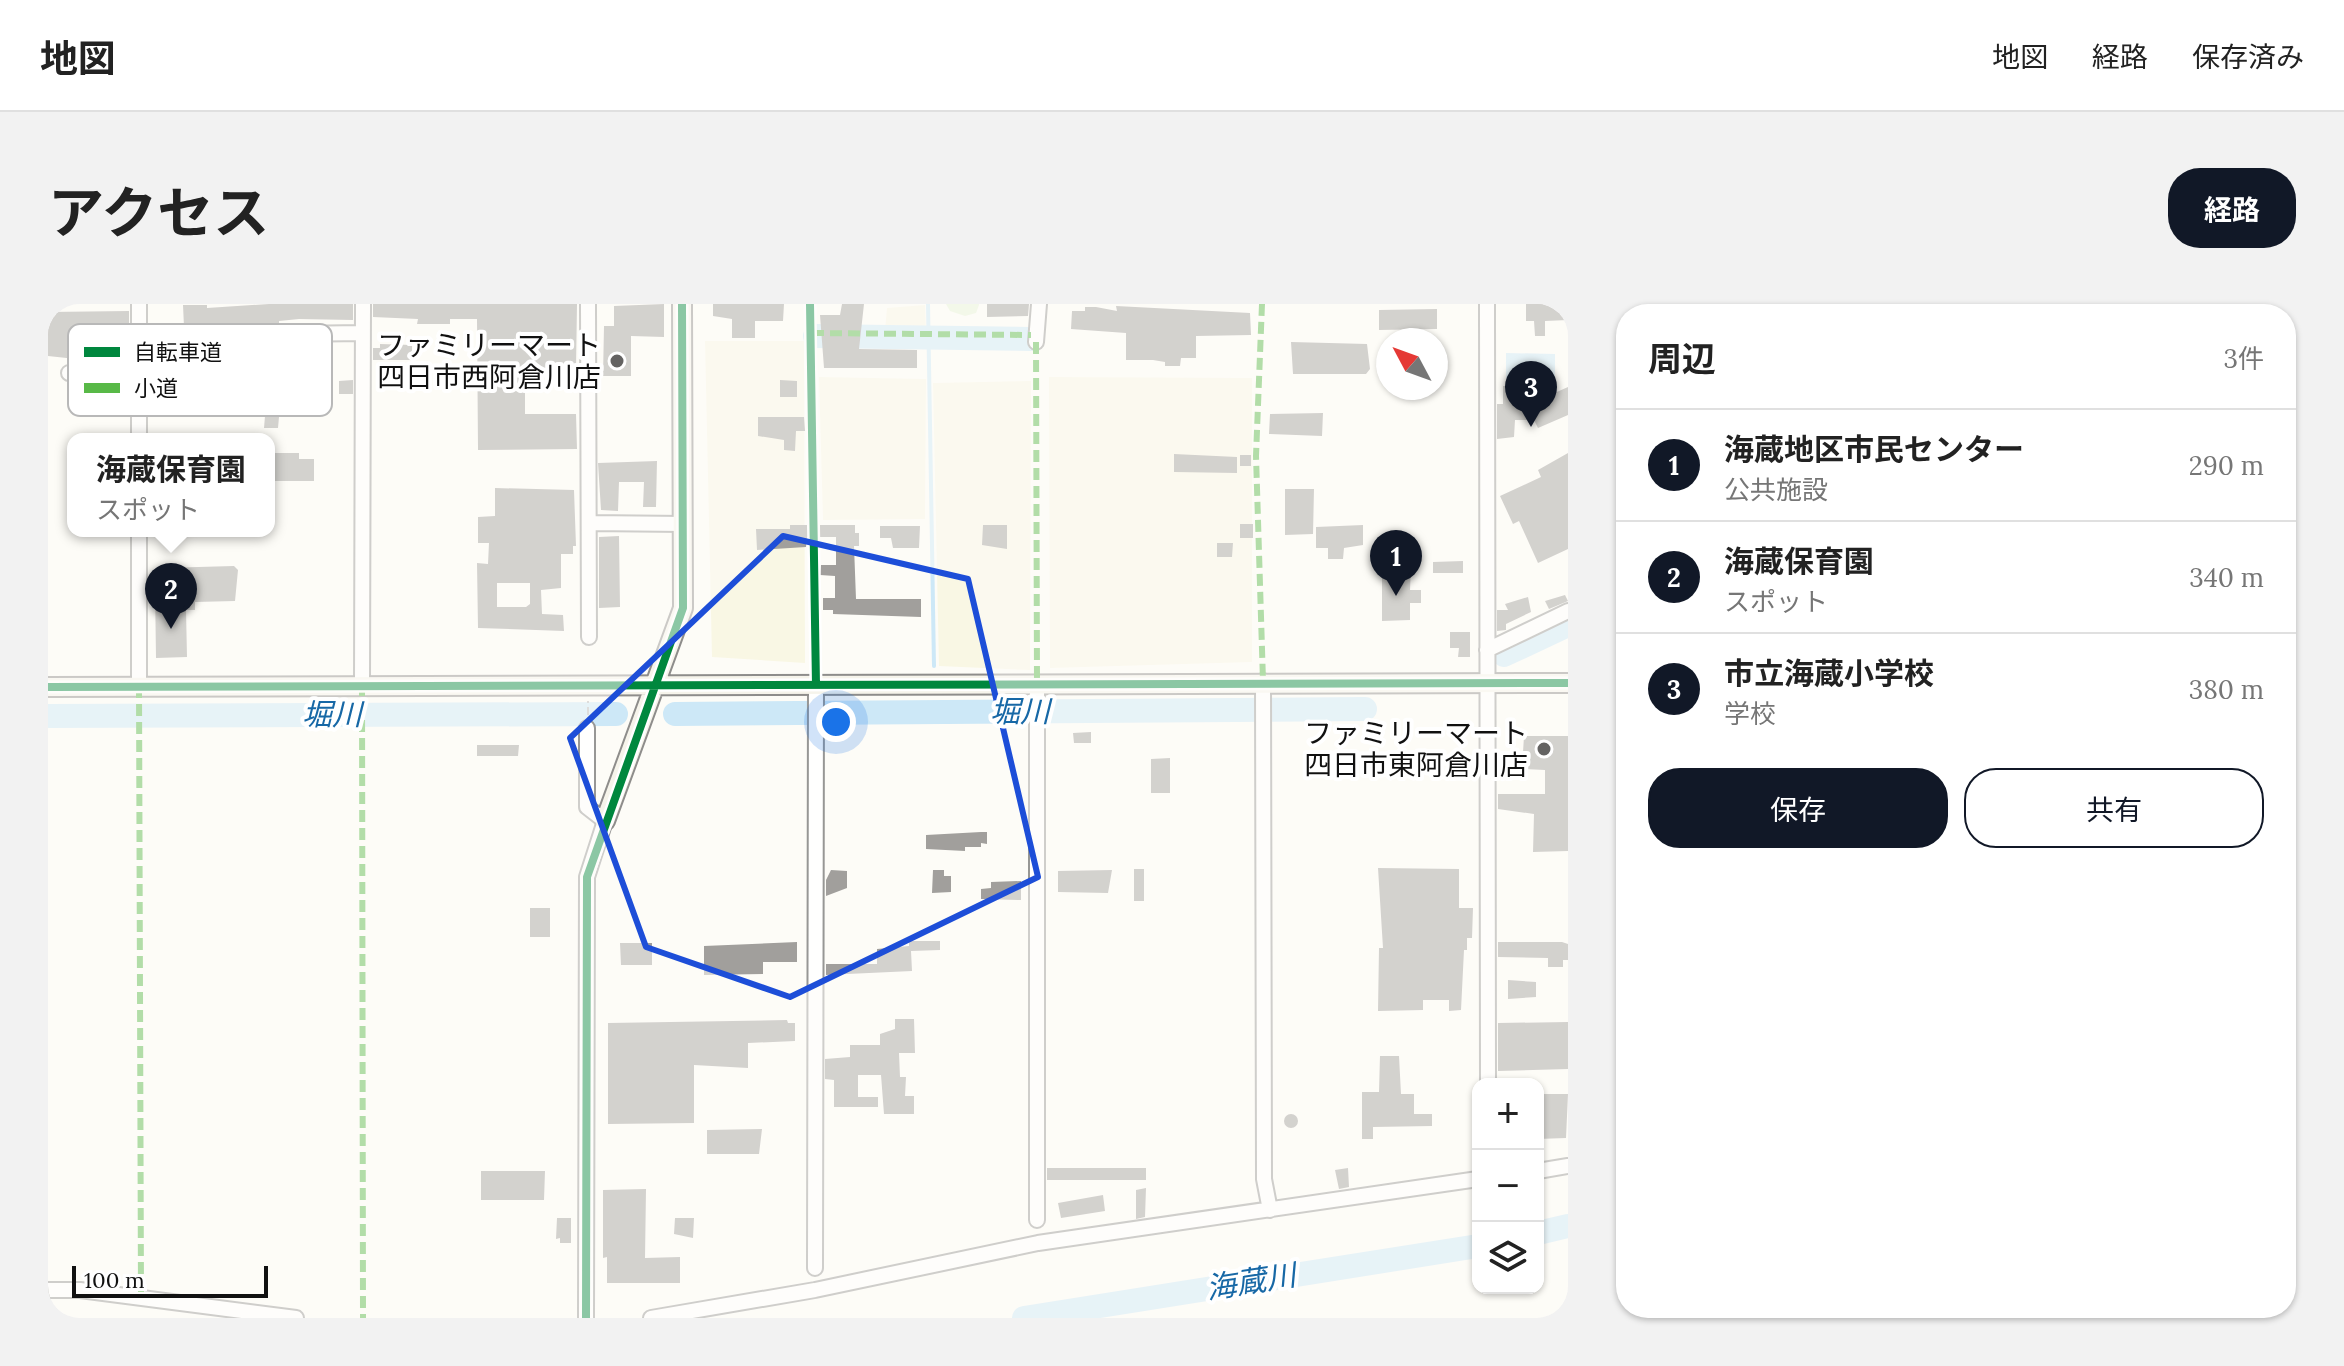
<!DOCTYPE html>
<html lang="ja">
<head>
<meta charset="utf-8">
<style>
	body { margin:0; font-family:Lora,"Noto Sans JP",serif; background:#f2f2f2; color:#222 }
	.controls { position:absolute; right:24px; bottom:24px; display:grid; overflow:hidden; border-radius:16px; box-shadow:0 2px 6px #0004 }
	.controls button { width:72px; height:72px; display:grid; place-items:center; padding:0; border:0; border-bottom:2px solid #e0e0e0; background:#fff; color:#222; font:40px sans-serif }
	.compass { position:absolute; left:1328px; top:24px; width:72px; height:72px; border-radius:50%; background:#fff; box-shadow:0 2px 6px #0004; rotate:311deg }
	.scale { position:absolute; left:24px; bottom:20px; width:196px; box-sizing:border-box; padding-left:8px; border:4px solid #111; border-top:0; font-size:22px; line-height:28px; white-space:nowrap; color:#111; -webkit-text-stroke:6px #fff; paint-order:stroke }
	.you { position:absolute; left:788px; top:418px; width:28px; height:28px; margin:-20px; border:6px solid #fff; border-radius:50%; background:#1a73e8; box-shadow:0 0 0 12px #1a73e833 }
	.badge { display:grid; place-items:center; width:52px; height:52px; border-radius:50%; background:#111827; color:#fff; font-size:26px; font-weight:700 }
	.pin { position:absolute; translate:-50% -66px; filter:drop-shadow(0 2px 4px #0008) }
	.pin::after { content:''; position:absolute; top:42px; width:28px; height:24px; background:inherit; clip-path:polygon(0 0,100% 0,50% 100%) }
	.popup { position:absolute; left:19px; top:129px; width:208px; height:104px; box-sizing:border-box; display:grid; place-content:center; border-radius:16px; background:#fff; filter:drop-shadow(0 2px 6px #0005); font-size:26px; white-space:nowrap; color:#767676 }
	.popup b { font-size:30px; color:#222 }
	.popup::after { content:''; position:absolute; left:50%; top:100%; margin-left:-16px; border:16px solid transparent; border-top-color:#fff }
	.list { margin:0; padding:0; list-style:none }
	h2 { display:flex; justify-content:space-between; align-items:center; height:104px; margin:0; padding:0 32px; font-size:34px }
	h2 small { font-size:26px; font-weight:400; color:#767676 }
	.list li { display:grid; grid-template-columns:52px 1fr auto; gap:24px; align-items:center; box-sizing:border-box; height:112px; padding:0 32px; border-top:2px solid #e0e0e0 }
	.list b { display:block; font-size:30px; white-space:nowrap }
	.list p { margin:0; font-size:26px; white-space:nowrap; color:#767676 }
	.list em { font-size:26px; font-style:normal; color:#767676 }
	.actions { display:flex; gap:16px; padding:24px 32px }
	.actions a { flex:1; padding:18px 0; border:2px solid #111827; border-radius:32px; text-align:center; font-size:28px; color:#111827 }
	.actions .main { background:#111827; color:#fff }
	.icon { flex:none; width:44px; height:44px; fill:none; stroke:currentColor; stroke-width:2; stroke-linecap:round; stroke-linejoin:round }
	.map { position:relative; flex:none; width:1520px; height:1014px; overflow:hidden; border-radius:32px }
	header { display:flex; align-items:center; gap:48px; box-sizing:border-box; height:112px; padding:0 40px; background:#fff; border-bottom:2px solid #e0e0e0 }
	header strong { font-size:38px }
	nav { display:flex; gap:44px; margin-inline-start:auto; font-size:28px }
	.intro { display:flex; align-items:center; justify-content:space-between; box-sizing:border-box; height:192px; padding:0 48px }
	h1 { margin:0; font-size:56px }
	.button { padding:20px 36px; border-radius:32px; background:#111827; color:#fff; font-size:28px; font-weight:700 }
	main { display:flex; gap:48px; padding:0 48px }
	aside { flex:1; background:#fff; border-radius:32px; box-shadow:0 2px 6px #0004 }
	.map>svg:first-child { display:block }
	.farmland { fill:#f9f7e4 }
	.green { fill:#e7f3d7 }
	.water { fill:#cde8f7 }
	.lines { fill:none; stroke-linecap:round; stroke-linejoin:round }
	.stream { stroke:#cde8f7; stroke-width:4 }
	.river { stroke:#cde8f7; stroke-width:24 }
	.building { fill:#a19f9c; fill-rule:evenodd }
	.street-casing { stroke:#979795; stroke-width:18 }
	.secondary-casing { stroke:#8e8d8b; stroke-width:22 }
	.path { stroke:#b9b9b8; stroke-width:2; stroke-dasharray:8 4; stroke-linecap:butt }
	.street { stroke:#fffffe; stroke-width:14 }
	.secondary { stroke:#f6f4eb; stroke-width:18 }
	.quiet { stroke:#58b947; stroke-width:6; stroke-dasharray:12 6; stroke-linecap:butt }
	.cycleway-casing { stroke:#fff; stroke-width:13 }
	.cycleway { stroke:#00873e; stroke-width:8 }
	.marked { fill:none; stroke:#1d4ed8; stroke-width:6; stroke-linejoin:round }
	.poi-dot { fill:#646362; stroke:#fff; stroke-width:3 }
	.labels { text-anchor:middle; stroke-width:8; stroke-linejoin:round; paint-order:stroke }
	.poi-label { font-size:28px; fill:#111; stroke:#fff; text-anchor:end }
	.water-label { font-size:30px; font-style:italic; fill:#1768a6; stroke:#fff }
	.key { fill:#fff; stroke:#b8b8b8; stroke-width:2 }
	.key-label { font-size:22px; fill:#111 }
</style>
</head>
<body>
<header>
<strong>地図</strong>
<nav><a>地図</a><a>経路</a><a>保存済み</a></nav>
</header>
<div class="intro"><h1>アクセス</h1><a class="button">経路</a></div>
<main>
<div class="map">
<svg width="1520" height="1014" viewBox="0 0 1520 1014">
	<rect width="100%" height="100%" fill="#fdfcf7"/>
	<path class="farmland" d="M 877,1 L 878,28 L 862,24 L 837,26 L 839,4 Z
		M 657,37 L 756,37 L 757,359 L 664,353 Z
		M 771,73 L 878,75 L 877,215 L 775,216 Z
		M 1001,73 L 1204,74 L 1204,358 L 1002,364 Z
		M 983,77 L 982,366 L 891,362 L 885,79 Z"/>
	<path class="green" d="M 898,0 L 931,0 L 931,1 L 928,9 L 917,12 L 902,7 Z"/>
	<path class="water" d="M 1458,49 L 1507,50 L 1507,75 L 1458,74 Z"/>
	<g class="lines">
		<path class="stream" d="M 880,0 L 886,362"/>
		<path class="river" d="M 767,32 L 982,35
			M 1456,351 L 1520,321
			M 627,410 L 1317,405
			M 0,412 L 568,410
			M 1490,929 L 1520,922
			M 976,1014 L 1430,942"/>
	</g>
	<path class="building" d="M 221,0 L 305,0 L 305,16 L 251,15 L 231,17 L 231,22 L 197,23 L 197,66 L 141,69 L 141,47 L 166,45 L 166,25 L 136,23 L 135,1 L 159,1 L 159,4 Z
		M 325,0 L 529,0 L 528,65 L 477,65 L 477,110 L 528,110 L 529,145 L 430,146 L 429,15 L 402,15 L 402,20 L 369,20 L 370,15 L 325,13 Z
		M 616,0 L 616,33 L 583,32 L 583,72 L 555,72 L 556,22 L 566,22 L 566,2 Z
		M 665,0 L 736,0 L 735,17 L 707,17 L 707,34 L 684,34 L 684,15 L 665,12 Z
		M 794,0 L 816,0 L 811,45 L 869,46 L 869,64 L 776,64 L 772,11 L 792,11 Z
		M 939,0 L 981,0 L 980,12 L 939,13 Z
		M 1478,0 L 1520,0 L 1520,16 L 1497,17 L 1497,32 L 1487,32 L 1486,17 L 1478,17 Z
		M 1068,2 L 1202,9 L 1203,31 L 1148,32 L 1148,54 L 1133,54 L 1132,62 L 1117,62 L 1117,58 L 1105,56 L 1078,56 L 1078,29 L 1023,25 L 1024,7 L 1037,7 L 1037,3 L 1048,3 L 1069,7 Z
		M 1389,5 L 1389,25 L 1331,26 L 1331,6 Z
		M 81,7 L 81,49 L 67,49 L 66,25 L 27,24 L 28,55 L 0,52 L 0,8 Z
		M 1243,38 L 1319,40 L 1322,65 L 1318,70 L 1245,70 Z
		M 332,40 L 364,41 L 364,56 L 325,56 L 325,44 L 332,44 Z
		M 305,76 L 305,90 L 291,90 L 291,77 Z
		M 732,76 L 749,77 L 749,93 L 732,93 Z
		M 74,78 L 74,92 L 51,92 L 51,79 Z
		M 1455,82 L 1493,82 L 1493,95 L 1520,83 L 1520,111 L 1490,124 L 1486,116 L 1467,116 L 1466,133 L 1449,135 L 1449,100 L 1455,100 Z
		M 1275,109 L 1274,132 L 1221,130 L 1222,110 Z
		M 217,112 L 231,113 L 230,124 L 216,124 Z
		M 710,113 L 756,113 L 757,127 L 748,127 L 747,147 L 736,146 L 736,136 L 710,132 Z
		M 221,149 L 251,149 L 251,155 L 266,155 L 266,177 L 221,177 Z
		M 1520,149 L 1520,245 L 1490,259 L 1471,217 L 1465,220 L 1452,192 L 1493,173 L 1490,166 Z
		M 1126,150 L 1189,153 L 1189,169 L 1126,168 Z
		M 1192,151 L 1203,151 L 1203,162 L 1192,162 Z
		M 609,157 L 608,203 L 595,203 L 596,178 L 571,178 L 570,207 L 553,206 L 550,159 Z
		M 447,184 L 526,186 L 528,242 L 525,242 L 525,250 L 513,250 L 513,284 L 493,286 L 494,310 L 515,311 L 516,327 L 430,324 L 429,259 L 440,260 L 441,239 L 430,239 L 430,213 L 447,212 ZM 449,279 L 482,279 L 482,300 L 478,303 L 449,303 Z
		M 1237,185 L 1266,185 L 1265,230 L 1237,231 Z
		M 1192,220 L 1205,220 L 1205,234 L 1192,234 Z
		M 742,221 L 807,221 L 807,229 L 811,229 L 811,242 L 806,242 L 808,295 L 873,295 L 873,313 L 785,310 L 785,306 L 775,306 L 775,294 L 787,294 L 787,272 L 772,271 L 773,261 L 788,261 L 788,233 L 759,233 L 758,243 L 709,246 L 708,225 L 742,225 Z
		M 935,221 L 959,221 L 959,245 L 934,241 Z
		M 1315,221 L 1315,241 L 1296,244 L 1295,255 L 1280,255 L 1280,244 L 1268,244 L 1268,223 Z
		M 832,222 L 872,222 L 871,244 L 845,244 L 843,234 L 832,234 Z
		M 571,232 L 572,303 L 551,304 L 551,233 Z
		M 1169,239 L 1185,239 L 1184,253 L 1169,253 Z
		M 1415,257 L 1415,269 L 1385,269 L 1385,258 Z
		M 186,262 L 190,266 L 187,297 L 147,298 L 147,306 L 138,306 L 139,353 L 108,354 L 107,283 L 114,283 L 114,264 Z
		M 1334,263 L 1363,263 L 1362,286 L 1373,286 L 1373,299 L 1362,299 L 1362,316 L 1334,317 Z
		M 1517,291 L 1520,297 L 1501,305 L 1497,297 Z
		M 1480,293 L 1483,308 L 1458,320 L 1458,326 L 1449,327 L 1449,306 L 1460,306 L 1457,300 Z
		M 1402,328 L 1422,328 L 1422,353 L 1410,353 L 1411,344 L 1402,344 Z
		M 1043,428 L 1043,439 L 1026,439 L 1025,429 Z
		M 1476,432 L 1520,432 L 1520,547 L 1485,548 L 1486,510 L 1450,505 L 1450,490 L 1497,490 L 1497,466 L 1474,465 Z
		M 429,441 L 471,441 L 470,452 L 429,452 Z
		M 1122,454 L 1122,489 L 1103,489 L 1103,455 Z
		M 933,528 L 939,528 L 939,540 L 933,539 L 933,543 L 917,543 L 917,547 L 878,545 L 878,531 Z
		M 1330,564 L 1411,565 L 1411,604 L 1425,604 L 1424,634 L 1419,634 L 1419,646 L 1416,646 L 1413,706 L 1401,707 L 1401,696 L 1375,696 L 1375,706 L 1330,707 L 1331,644 L 1335,644 Z
		M 1086,565 L 1096,565 L 1096,597 L 1086,597 Z
		M 783,566 L 799,567 L 799,584 L 778,592 L 778,576 Z
		M 885,566 L 896,566 L 896,572 L 903,572 L 903,588 L 884,589 Z
		M 1064,566 L 1060,589 L 1010,588 L 1010,567 Z
		M 973,577 L 973,596 L 933,595 L 933,585 L 943,584 L 943,578 Z
		M 482,604 L 502,604 L 502,633 L 482,633 Z
		M 861,637 L 892,637 L 892,646 L 863,647 L 864,667 L 778,671 L 778,660 L 829,660 L 829,645 L 861,642 Z
		M 749,638 L 749,658 L 715,658 L 715,670 L 656,671 L 656,642 Z
		M 1450,638 L 1514,638 L 1520,640 L 1520,656 L 1515,656 L 1515,663 L 1500,663 L 1500,654 L 1450,653 Z
		M 572,639 L 604,639 L 604,661 L 573,661 Z
		M 1460,676 L 1488,678 L 1488,693 L 1460,695 Z
		M 847,715 L 866,715 L 867,749 L 851,749 L 852,773 L 858,773 L 857,792 L 866,792 L 866,810 L 836,810 L 833,771 L 810,771 L 810,793 L 830,793 L 830,803 L 786,803 L 786,776 L 777,775 L 777,755 L 802,753 L 802,741 L 832,741 L 832,730 L 847,725 Z
		M 739,716 L 740,719 L 747,719 L 747,737 L 700,739 L 700,764 L 646,761 L 646,819 L 560,820 L 560,719 Z
		M 1520,718 L 1520,765 L 1450,767 L 1450,719 Z
		M 1332,752 L 1351,752 L 1353,790 L 1366,790 L 1366,810 L 1384,810 L 1384,822 L 1325,823 L 1325,835 L 1314,835 L 1314,788 L 1331,788 Z
		M 1490,790 L 1520,790 L 1518,834 L 1490,835 Z
		M1236 817a7 7 0 1 1 14 0a7 7 0 1 1-14 0Z
		M 714,825 L 711,850 L 659,850 L 659,826 Z
		M 999,864 L 1098,864 L 1098,876 L 999,876 Z
		M 1300,864 L 1301,883 L 1291,885 L 1287,866 Z
		M 433,867 L 497,867 L 496,896 L 433,896 Z
		M 1098,884 L 1097,913 L 1088,915 L 1088,886 Z
		M 598,885 L 597,954 L 632,953 L 632,979 L 559,979 L 559,953 L 555,954 L 555,886 Z
		M 1055,891 L 1057,907 L 1013,914 L 1010,899 Z
		M 509,914 L 523,914 L 523,939 L 512,939 L 512,934 L 508,935 Z
		M 627,914 L 646,914 L 645,934 L 626,930 Z"/>
	<g class="lines">
		<defs>
			<path id="street" d="M 540,0 L 541,333
				M 1439,0 L 1440,780
				M 242,30 L 314,29
				M 988,38 L 991,0
				M 21,69 L 91,68
				M 91,135 L 91,0
				M 542,219 L 636,220
				M 91,227 L 91,382
				M 1439,346 L 1520,307
				M 1215,377 L 1216,875 L 1222,906
				M 314,380 L 315,0
				M 989,380 L 989,916
				M 1490,867 L 1520,862
				M 767,964 L 768,381
				M 0,986 L 32,986 L 248,1014
				M 538,1014 L 539,573 L 557,517 L 539,503 L 539,424
				M 603,1014 L 767,986 L 990,939 L 1430,875"/>
			<path id="secondary" d="M 0,383 L 1520,379
				M 557,517 L 635,304 L 634,0"/>
		</defs>
		<use href="#street" class="street-casing"/>
		<use href="#secondary" class="secondary-casing"/>
		<path class="path" d="M 540,411 L 540,397"/>
		<use href="#street" class="street"/>
		<use href="#secondary" class="secondary"/>
		<path class="quiet" d="M 1214,0 L 1208,152 L 1215,377
			M 764,29 L 983,31
			M 988,38 L 989,380
			M 314,380 L 315,1014
			M 91,382 L 93,993"/>
		<defs>
			<path id="cycleway" d="M 762,0 L 768,381
				M 0,383 L 1520,379
				M 538,1014 L 539,573 L 635,304 L 634,0"/>
		</defs>
		<use href="#cycleway" class="cycleway-casing"/>
		<use href="#cycleway" class="cycleway"/>
	</g>
	<path d="M0 0H1520V1014H0ZM 735,232 L 920,275 L 990,573 L 742,693 L 598,643 L 522,434 Z" fill="#fdfcf7" fill-opacity=".55" fill-rule="evenodd"/>
	<path class="marked" d="M 735,232 L 920,275 L 990,573 L 742,693 L 598,643 L 522,434 Z"/>
	<g class="poi-dot">
		<circle cx="569" cy="57" r="8"/>
		<circle cx="1496" cy="445" r="8"/>
	</g>
	<g class="labels">
		<g class="poi-label">
			<text x="553" y="51">ファミリーマート<tspan x="553" dy="32">四日市西阿倉川店</tspan></text>
			<text x="1480" y="439">ファミリーマート<tspan x="1480" dy="32">四日市東阿倉川店</tspan></text>
		</g>
		<g class="water-label">
			<text x="972" y="418">堀川</text>
			<text x="284" y="421">堀川</text>
			<text transform="translate(1203 978) rotate(-9)" y="10">海蔵川</text>
		</g>
	</g>
	<rect x="20" y="20" width="264" height="92" rx="12" class="key"/>
	<rect x="36" y="43" width="36" height="10" fill="#00873e"/>
	<rect x="36" y="79" width="36" height="10" fill="#58b947"/>
	<g class="key-label">
		<text x="86" y="56">自転車道</text>
		<text x="86" y="92">小道</text>
	</g>
</svg>
<div class="controls">
<button>+</button>
<button>−</button>
<button><svg class="icon" aria-label="layers" viewBox="0 0 24 24"><path d="M12 4l9 5-9 5-9-5zM3 14l9 5 9-5"/></svg></button>
</div>
<svg class="compass" viewBox="-18 -18 36 36"><path d="M0-13l5 13h-10z" fill="#e53935"/><path d="M0 13l5-13h-10z" fill="#767676"/></svg>
<div class="scale">100 m</div>
<div class="you"></div>
<div class="pin badge" style="left:1348px;top:292px">1</div>
<div class="pin badge" style="left:123px;top:325px">2</div>
<div class="popup"><b>海蔵保育園</b>スポット</div>
<div class="pin badge" style="left:1483px;top:123px">3</div>
</div>
<aside>
<h2>周辺<small>3件</small></h2>
<ul class="list">
<li><span class="badge">1</span><div><b>海蔵地区市民センター</b><p>公共施設</p></div><em>290 m</em></li>
<li><span class="badge">2</span><div><b>海蔵保育園</b><p>スポット</p></div><em>340 m</em></li>
<li><span class="badge">3</span><div><b>市立海蔵小学校</b><p>学校</p></div><em>380 m</em></li>
</ul>
<div class="actions"><a class="main">保存</a><a>共有</a></div>
</aside>
</main>
</body>
</html>
